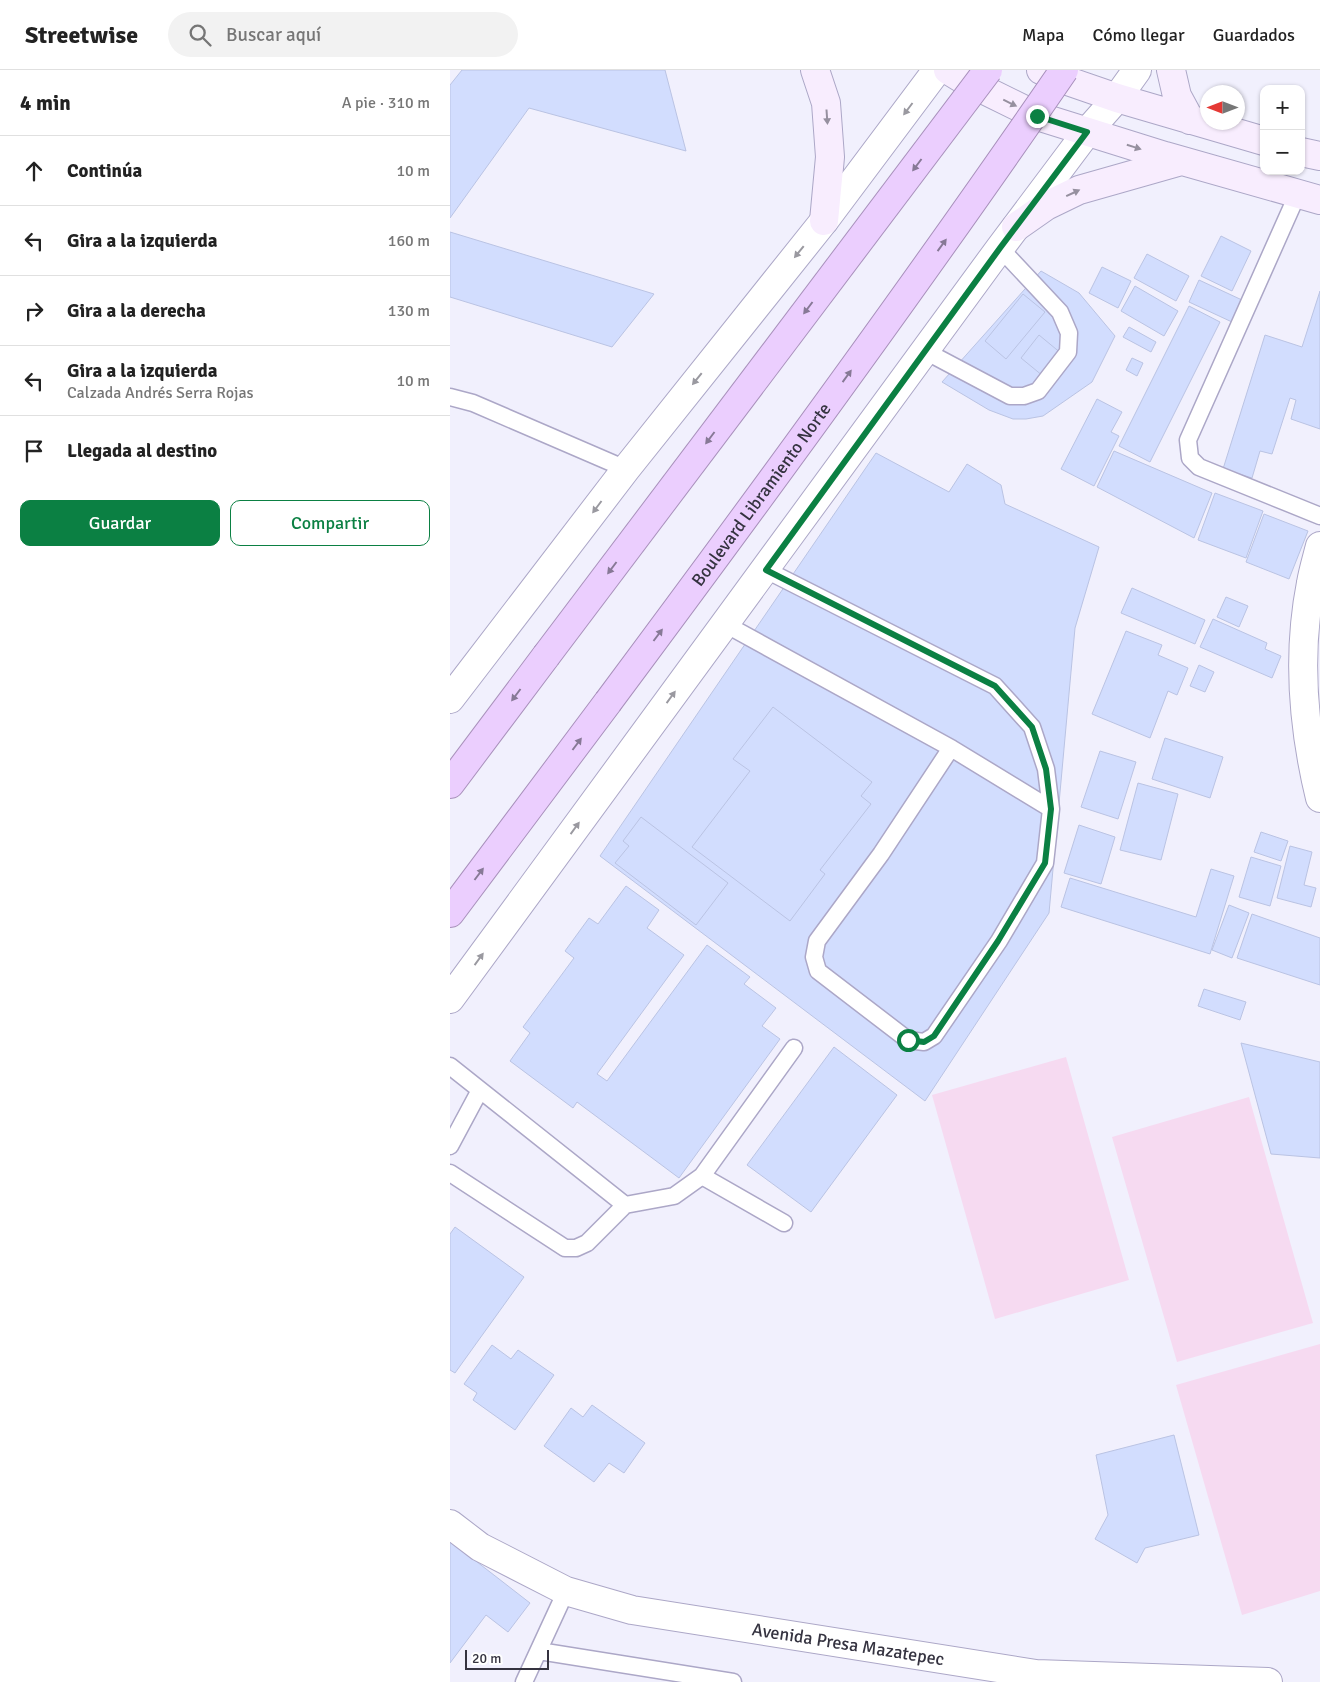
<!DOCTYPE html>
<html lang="es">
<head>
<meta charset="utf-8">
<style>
	body { margin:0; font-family:Signika,sans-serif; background:#f2f2f2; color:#222 }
	.controls { position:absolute; right:15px; top:15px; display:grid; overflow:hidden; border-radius:10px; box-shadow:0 1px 4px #0004 }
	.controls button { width:45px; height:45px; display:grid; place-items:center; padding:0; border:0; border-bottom:1px solid #e0e0e0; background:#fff; color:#222; font:25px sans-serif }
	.compass { position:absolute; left:750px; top:15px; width:45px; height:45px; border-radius:50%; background:#fff; box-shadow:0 1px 4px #0004; rotate:270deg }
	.scale { position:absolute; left:15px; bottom:12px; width:84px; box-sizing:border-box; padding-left:5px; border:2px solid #353340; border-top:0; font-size:14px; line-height:18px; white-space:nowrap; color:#353340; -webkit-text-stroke:4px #fff; paint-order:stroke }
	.stop { position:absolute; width:15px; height:15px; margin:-11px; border:4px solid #0b8043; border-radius:50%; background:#fff }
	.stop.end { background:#0b8043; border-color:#fff; box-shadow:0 1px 5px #0008 }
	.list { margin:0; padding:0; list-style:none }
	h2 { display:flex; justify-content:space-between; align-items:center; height:65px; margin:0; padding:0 20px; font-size:21px }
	h2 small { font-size:16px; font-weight:400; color:#767676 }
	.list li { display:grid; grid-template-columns:32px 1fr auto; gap:15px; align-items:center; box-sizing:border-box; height:70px; padding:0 20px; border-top:1px solid #e0e0e0 }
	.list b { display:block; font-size:19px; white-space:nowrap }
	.list p { margin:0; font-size:16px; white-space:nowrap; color:#767676 }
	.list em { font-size:16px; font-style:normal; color:#767676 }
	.actions { display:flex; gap:10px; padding:15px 20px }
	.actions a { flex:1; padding:11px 0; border:1px solid #0b8043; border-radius:10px; text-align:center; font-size:18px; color:#0b8043 }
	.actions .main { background:#0b8043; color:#fff }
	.icon { flex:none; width:28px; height:28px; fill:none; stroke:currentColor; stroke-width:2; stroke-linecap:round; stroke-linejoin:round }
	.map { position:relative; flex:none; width:870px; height:1612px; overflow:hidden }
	header { display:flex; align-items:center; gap:30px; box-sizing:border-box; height:70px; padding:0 25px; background:#fff; border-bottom:1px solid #e0e0e0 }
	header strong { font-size:24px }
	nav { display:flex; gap:28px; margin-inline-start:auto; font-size:18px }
	.search { width:350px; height:45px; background:#f2f2f2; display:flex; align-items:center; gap:12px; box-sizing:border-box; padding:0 18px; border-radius:28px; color:#767676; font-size:19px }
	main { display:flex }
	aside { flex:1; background:#fff }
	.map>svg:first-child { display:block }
	.green { fill:#f6daf1 }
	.building { fill:#d2ddfe; stroke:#bac3e3 }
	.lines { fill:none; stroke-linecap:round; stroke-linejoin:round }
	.service-casing { stroke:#aca7c7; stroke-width:19 }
	.minor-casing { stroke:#aca7c7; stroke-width:30 }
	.tertiary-casing { stroke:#aca7c7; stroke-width:30 }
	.secondary-casing { stroke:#aca7c7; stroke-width:30 }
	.trunk-casing { stroke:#a890bb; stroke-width:30 }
	.service { stroke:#fff; stroke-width:16 }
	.minor { stroke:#fff; stroke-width:28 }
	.tertiary { stroke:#fff; stroke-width:28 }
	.secondary { stroke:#f8edfe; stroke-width:28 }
	.trunk { stroke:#ebcefe; stroke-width:28 }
	.trunk-bridge-casing { stroke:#a890bb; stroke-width:30; stroke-linecap:butt }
	.trunk-bridge { stroke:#ebcefe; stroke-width:28 }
	.oneway { fill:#96909f }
	.oneway2 { fill:#9a99a0 }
	.oneway3 { fill:#877996 }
	.route { stroke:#0b8043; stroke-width:6 }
	.labels { text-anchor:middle; stroke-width:5; stroke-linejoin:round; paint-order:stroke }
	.street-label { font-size:18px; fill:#353340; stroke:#fff }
</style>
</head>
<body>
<header>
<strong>Streetwise</strong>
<div class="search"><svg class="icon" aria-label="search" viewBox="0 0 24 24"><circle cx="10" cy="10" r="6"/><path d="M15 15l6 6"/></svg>Buscar aquí</div>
<nav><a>Mapa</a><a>Cómo llegar</a><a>Guardados</a></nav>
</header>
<main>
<aside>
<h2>4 min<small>A pie · 310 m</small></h2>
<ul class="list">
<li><svg class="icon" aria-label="ahead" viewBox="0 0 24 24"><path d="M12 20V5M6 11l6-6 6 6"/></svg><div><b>Continúa</b></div><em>10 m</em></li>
<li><svg class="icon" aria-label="left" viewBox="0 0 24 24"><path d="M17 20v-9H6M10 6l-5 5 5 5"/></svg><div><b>Gira a la izquierda</b></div><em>160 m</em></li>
<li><svg class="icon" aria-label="right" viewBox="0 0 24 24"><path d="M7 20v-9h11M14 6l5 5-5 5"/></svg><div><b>Gira a la derecha</b></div><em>130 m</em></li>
<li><svg class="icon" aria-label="left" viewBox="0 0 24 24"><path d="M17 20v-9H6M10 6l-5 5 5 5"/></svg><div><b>Gira a la izquierda</b><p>Calzada Andrés Serra Rojas</p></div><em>10 m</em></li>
<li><svg class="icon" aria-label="arrive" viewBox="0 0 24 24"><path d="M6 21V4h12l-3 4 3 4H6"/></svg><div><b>Llegada al destino</b></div></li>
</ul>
<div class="actions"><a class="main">Guardar</a><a>Compartir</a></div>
</aside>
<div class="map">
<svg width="870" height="1612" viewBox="0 0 870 1612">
	<rect width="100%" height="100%" fill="#f1f0fd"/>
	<path class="green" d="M 616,987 L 679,1210 L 545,1249 L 482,1025 Z
		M 799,1027 L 863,1253 L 727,1292 L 662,1067 Z
		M 870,1274 L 870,1521 L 792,1545 L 726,1315 Z"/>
	<path class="building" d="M 12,0 L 215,0 L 236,81 L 79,38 L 0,148 L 0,15 Z
		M 0,162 L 204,224 L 162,277 L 0,227 Z
		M 771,166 L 801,181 L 782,221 L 751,206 Z
		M 697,184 L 739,206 L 726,231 L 684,208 Z
		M 652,197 L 681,211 L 668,238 L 639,223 Z
		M 591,201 L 629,223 L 665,266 L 642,312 L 593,346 L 576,349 L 563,349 L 539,340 L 492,312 Z
		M 749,210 L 792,230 L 782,252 L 739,232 Z
		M 685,216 L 728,241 L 714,266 L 671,241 Z
		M 870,221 L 870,359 L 841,349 L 846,330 L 840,328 L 822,384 L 810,381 L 802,408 L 773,399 L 815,265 L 852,277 Z
		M 573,224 L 595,242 L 556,289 L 535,271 Z
		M 739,236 L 770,252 L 700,392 L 669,376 Z
		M 679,257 L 706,272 L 701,282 L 673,267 Z
		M 589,265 L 612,284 L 593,306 L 571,288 Z
		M 682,288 L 693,293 L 687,306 L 676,300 Z
		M 647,329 L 672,342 L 661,362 L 669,366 L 644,416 L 611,399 Z
		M 664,381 L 762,423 L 744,468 L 647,417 Z
		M 426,383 L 499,422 L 517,394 L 551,415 L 555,434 L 649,477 L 625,558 L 599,843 L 475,1031 L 150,786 Z
		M 765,423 L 813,441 L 796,488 L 748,470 Z
		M 814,444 L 858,461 L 839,509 L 796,492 Z
		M 682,518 L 755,550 L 745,574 L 671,543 Z
		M 776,527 L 798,536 L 789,557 L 767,547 Z
		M 763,549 L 817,573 L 815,579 L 831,586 L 822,608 L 750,577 Z
		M 676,561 L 712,575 L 708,585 L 738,598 L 727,625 L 718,621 L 700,668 L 642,644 Z
		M 749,595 L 764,602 L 755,622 L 740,616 Z
		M 323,637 L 422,712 L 411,726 L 421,734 L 370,800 L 375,804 L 340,851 L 242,777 L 300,701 L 283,689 Z
		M 715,668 L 773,687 L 760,728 L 702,709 Z
		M 650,681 L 686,692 L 668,749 L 631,737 Z
		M 688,713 L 728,724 L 711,790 L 670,780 Z
		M 191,747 L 278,813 L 246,855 L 165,793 L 179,776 L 173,771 Z
		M 629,755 L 665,767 L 651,814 L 614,803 Z
		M 811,762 L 838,771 L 831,791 L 804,782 Z
		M 840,776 L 862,782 L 854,815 L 866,818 L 861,837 L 827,828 Z
		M 801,787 L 831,796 L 820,836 L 789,827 Z
		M 761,799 L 784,806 L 760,884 L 611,837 L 620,808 L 746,847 Z
		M 176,816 L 209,840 L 197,858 L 234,885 L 147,1004 L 157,1011 L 257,875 L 300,907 L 294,914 L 326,938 L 312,956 L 330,969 L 229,1108 L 127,1032 L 123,1038 L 60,991 L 80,963 L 73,957 L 124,888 L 115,881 L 139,848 L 148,854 Z
		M 779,835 L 799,843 L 782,888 L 762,880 Z
		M 802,844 L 870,868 L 870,915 L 787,888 Z
		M 754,919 L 796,932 L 790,950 L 748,936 Z
		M 791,973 L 870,992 L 870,1088 L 821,1084 Z
		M 384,977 L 447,1025 L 361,1142 L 297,1095 Z
		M 5,1157 L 74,1207 L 5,1303 L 0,1300 L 0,1164 Z
		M 42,1275 L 61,1289 L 68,1280 L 104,1305 L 65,1360 L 23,1330 L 27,1323 L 14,1314 Z
		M 142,1335 L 195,1373 L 174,1403 L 159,1393 L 144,1412 L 94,1376 L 121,1338 L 133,1347 Z
		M 724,1365 L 749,1465 L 695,1478 L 687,1493 L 645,1469 L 658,1445 L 646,1385 Z
		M 0,1471 L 80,1533 L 58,1562 L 36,1545 L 0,1593 Z"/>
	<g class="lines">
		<defs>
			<path id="service" d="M 848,123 L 738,370 L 740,388 L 749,397 L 870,446
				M 475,281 L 560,326 L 574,326 L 588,321 L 618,282 L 619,263 L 610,242 L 550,178
				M 0,327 L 23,333 L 176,399
				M 316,500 L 545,616 L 582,657 L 596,699 L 601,739 L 595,793 L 549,871 L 484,966 L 474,972 L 458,970 L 368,901 L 364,887 L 367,871 L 431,784 L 501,678
				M 275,554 L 501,678 L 601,739
				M 0,996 L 175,1135 L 224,1126 L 252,1106 L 334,1153
				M 0,1076 L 30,1020
				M 0,1103 L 115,1178 L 126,1178 L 137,1173 L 175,1135
				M 252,1106 L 344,978
				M 89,1581 L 283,1612
				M 74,1612 L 116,1521"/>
			<g id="minor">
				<path d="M 870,476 C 867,488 863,501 861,513 C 847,584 853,658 870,728"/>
				<path id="s1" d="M 0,1454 L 30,1477 L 116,1521 L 182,1540 L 586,1604 L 818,1612"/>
			</g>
			<path id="tertiary" d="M 0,629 L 176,399 L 374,151 L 487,0
				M 0,929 L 550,178 L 637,62 L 667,28 L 687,0"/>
			<path id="secondary" d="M 365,0 L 376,33 L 380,87 L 374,151
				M 498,0 L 516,11 L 587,46 L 715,86 L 870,130
				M 591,0 L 609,8 L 667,28 L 814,71
				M 721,0 L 727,26 L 740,50
				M 851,82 L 870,86
				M 566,157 L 596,136 L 629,120 L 731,91"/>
			<path id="trunk" d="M 0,714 L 96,586
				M 0,843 L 158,632"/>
		</defs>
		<use href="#service" class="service-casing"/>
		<use href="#minor" class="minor-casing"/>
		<use href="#tertiary" class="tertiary-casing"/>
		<use href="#secondary" class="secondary-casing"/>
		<use href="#trunk" class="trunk-casing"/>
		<use href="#service" class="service"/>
		<use href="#minor" class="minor"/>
		<use href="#tertiary" class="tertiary"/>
		<use href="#secondary" class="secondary"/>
		<use href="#trunk" class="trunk"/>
		<defs>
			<g id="trunk-bridge">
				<path d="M 96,586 L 538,0"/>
				<path id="s2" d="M 158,632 C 313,424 467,214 614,0"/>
			</g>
		</defs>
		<use href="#trunk-bridge" class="trunk-bridge-casing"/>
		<use href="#trunk-bridge" class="trunk-bridge"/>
	</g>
	<defs><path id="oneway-solid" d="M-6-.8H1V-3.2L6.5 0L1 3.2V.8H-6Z" transform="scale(1.25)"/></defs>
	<g class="oneway">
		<use href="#oneway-solid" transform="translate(560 33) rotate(26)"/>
		<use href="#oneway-solid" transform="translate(377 47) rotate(86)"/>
		<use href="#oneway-solid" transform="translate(684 77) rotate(17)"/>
		<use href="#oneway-solid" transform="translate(623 123) rotate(-25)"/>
	</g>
	<g class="oneway2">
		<use href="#oneway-solid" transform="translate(458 39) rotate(127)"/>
		<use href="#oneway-solid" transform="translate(349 182) rotate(129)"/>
		<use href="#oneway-solid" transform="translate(247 309) rotate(129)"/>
		<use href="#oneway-solid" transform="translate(147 437) rotate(127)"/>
		<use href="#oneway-solid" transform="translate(221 627) rotate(-54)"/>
		<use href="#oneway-solid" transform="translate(125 758) rotate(-54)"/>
		<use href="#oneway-solid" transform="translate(29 889) rotate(-54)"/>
	</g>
	<g class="oneway3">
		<use href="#oneway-solid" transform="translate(467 95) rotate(127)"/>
		<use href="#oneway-solid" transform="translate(492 175) rotate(-54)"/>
		<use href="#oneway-solid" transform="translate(358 238) rotate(127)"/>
		<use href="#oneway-solid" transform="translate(397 306) rotate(-54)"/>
		<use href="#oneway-solid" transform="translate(260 368) rotate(127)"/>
		<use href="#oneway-solid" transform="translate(162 498) rotate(127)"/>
		<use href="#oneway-solid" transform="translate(208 565) rotate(-53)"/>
		<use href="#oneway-solid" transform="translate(66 625) rotate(127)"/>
		<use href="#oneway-solid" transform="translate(127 674) rotate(-53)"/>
		<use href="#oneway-solid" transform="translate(29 804) rotate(-53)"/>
	</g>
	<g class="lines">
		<path class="route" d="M 458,970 L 474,972 L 484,966 L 548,871 L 595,793 L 601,739 L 596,699 L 582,657 L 545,616 L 316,500 L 550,178 L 637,62 L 587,46"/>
	</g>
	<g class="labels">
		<g class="street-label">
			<text dy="6" stroke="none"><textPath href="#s2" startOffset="258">Boulevard Libramiento Norte</textPath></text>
			<text dy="6" stroke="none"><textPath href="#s1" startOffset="422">Avenida Presa Mazatepec</textPath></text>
		</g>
	</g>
</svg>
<div class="controls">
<button>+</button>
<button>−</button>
</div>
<svg class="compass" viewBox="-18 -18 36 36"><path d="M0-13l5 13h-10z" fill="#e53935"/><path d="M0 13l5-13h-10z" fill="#767676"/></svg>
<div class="scale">20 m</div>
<div class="stop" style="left:458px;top:970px"></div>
<div class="stop end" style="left:587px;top:46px"></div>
</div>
</main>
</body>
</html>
